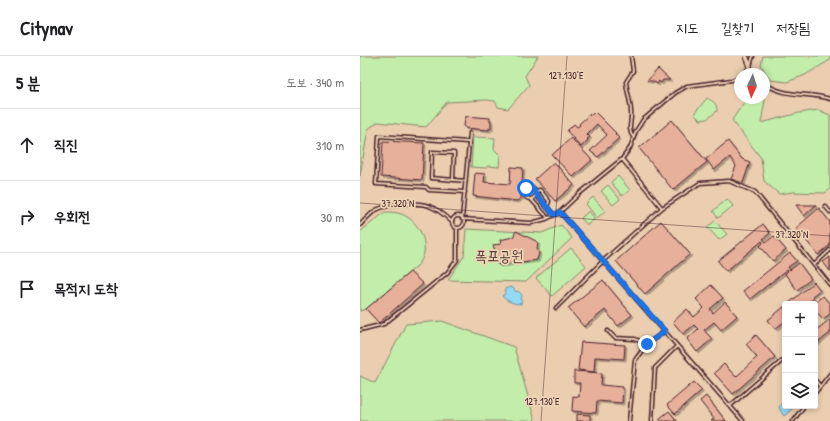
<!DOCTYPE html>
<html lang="ko">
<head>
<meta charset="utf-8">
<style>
	body { margin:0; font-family:"Patrick Hand","Poor Story",sans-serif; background:#f2f2f2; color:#202124 }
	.controls { position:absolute; right:12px; bottom:12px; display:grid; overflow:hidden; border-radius:4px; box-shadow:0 2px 6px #0003 }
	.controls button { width:36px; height:36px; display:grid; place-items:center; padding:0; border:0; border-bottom:1px solid #e0e0e0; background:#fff; color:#202124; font:20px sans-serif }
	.compass { position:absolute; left:374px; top:12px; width:36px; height:36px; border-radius:50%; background:#fff; box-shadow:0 2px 6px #0003; rotate:184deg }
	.stop { position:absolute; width:12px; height:12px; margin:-9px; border:3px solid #1a73e8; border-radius:50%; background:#fff }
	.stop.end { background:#1a73e8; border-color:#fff; box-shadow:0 1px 4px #0008 }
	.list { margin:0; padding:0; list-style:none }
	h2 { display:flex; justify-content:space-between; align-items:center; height:52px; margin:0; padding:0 16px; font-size:17px }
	h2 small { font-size:13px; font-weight:400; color:#757577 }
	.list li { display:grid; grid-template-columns:26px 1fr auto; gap:12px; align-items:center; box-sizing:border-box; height:72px; padding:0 16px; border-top:1px solid #e0e0e0 }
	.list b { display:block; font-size:15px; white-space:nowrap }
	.list em { font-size:13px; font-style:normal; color:#757577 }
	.icon { flex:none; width:22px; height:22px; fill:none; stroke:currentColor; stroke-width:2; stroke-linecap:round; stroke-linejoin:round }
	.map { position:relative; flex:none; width:470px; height:365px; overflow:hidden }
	header { display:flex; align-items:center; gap:24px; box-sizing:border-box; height:56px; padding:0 20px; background:#fff; border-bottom:1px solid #e0e0e0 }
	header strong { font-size:19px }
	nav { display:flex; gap:22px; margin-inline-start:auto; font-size:14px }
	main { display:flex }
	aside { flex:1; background:#fff }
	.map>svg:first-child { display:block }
	.green { fill:#c2edaa; stroke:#86866a }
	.water { fill:#94daf6; stroke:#768fa5 }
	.building { fill:#e6b09a; stroke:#4a1f2b; filter:url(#shadow) }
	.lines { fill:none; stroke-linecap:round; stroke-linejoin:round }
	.service-casing { stroke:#4a1f2b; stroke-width:5 }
	.minor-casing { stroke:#4a1f2b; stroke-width:6 }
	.service { stroke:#ebd5b4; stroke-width:2 }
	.minor { stroke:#ebd5b4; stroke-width:3.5 }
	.route { stroke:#1a73e8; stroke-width:5 }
	.ticks { fill:none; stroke:#4a1f2b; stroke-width:1; stroke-opacity:0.45 }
	.labels { text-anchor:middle; stroke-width:3.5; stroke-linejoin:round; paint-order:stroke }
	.park-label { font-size:15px; fill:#5c3e3e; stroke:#ebd5b4 }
	.ticks-label { font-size:10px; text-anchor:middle; fill:#4a1f2b; stroke:#ebd5b4; stroke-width:3.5; stroke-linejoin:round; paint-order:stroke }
</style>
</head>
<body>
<header>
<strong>Citynav</strong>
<nav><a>지도</a><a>길찾기</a><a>저장됨</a></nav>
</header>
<main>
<aside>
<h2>5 분<small>도보 · 340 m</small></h2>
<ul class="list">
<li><svg class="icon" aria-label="ahead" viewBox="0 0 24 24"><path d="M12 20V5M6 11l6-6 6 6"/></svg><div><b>직진</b></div><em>310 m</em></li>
<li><svg class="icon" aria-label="right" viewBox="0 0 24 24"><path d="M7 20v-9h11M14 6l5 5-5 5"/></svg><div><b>우회전</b></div><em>30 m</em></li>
<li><svg class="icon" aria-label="arrive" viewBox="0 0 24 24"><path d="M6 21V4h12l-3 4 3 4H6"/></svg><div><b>목적지 도착</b></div></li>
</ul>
</aside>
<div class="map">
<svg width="470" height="365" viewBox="0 0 470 365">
	<defs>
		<filter id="shadow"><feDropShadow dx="2" dy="2" stdDeviation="0" flood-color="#0004"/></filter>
	</defs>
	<rect width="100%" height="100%" fill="#eaceaf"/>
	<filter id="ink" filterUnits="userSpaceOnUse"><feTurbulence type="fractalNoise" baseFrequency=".025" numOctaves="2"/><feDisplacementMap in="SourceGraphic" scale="8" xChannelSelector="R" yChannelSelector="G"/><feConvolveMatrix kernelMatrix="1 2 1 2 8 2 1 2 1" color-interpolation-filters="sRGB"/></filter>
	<g filter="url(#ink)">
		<path class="green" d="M 0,0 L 178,0 L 165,20 L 169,29 L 148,53 L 138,51 L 135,45 L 127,44 L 87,46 L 66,71 L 18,66 L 8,73 L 0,120 Z
			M 403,0 L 470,0 L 470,4 L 445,19 L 427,26 L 410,24 L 401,9 Z
			M 347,42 C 354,46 357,47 357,55 L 347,63 L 340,64 L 334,58 Z
			M 387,42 L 405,44 L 401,67 L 439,57 L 458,54 L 470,59 L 470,133 L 465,137 L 433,136 L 419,138 L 404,125 L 401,102 L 372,64 Z
			M 113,81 L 135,82 L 134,93 L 140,99 L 139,111 L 128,110 L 126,112 L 111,111 Z
			M 258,120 L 270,134 L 262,140 L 251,126 Z
			M 248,129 L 260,143 L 253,149 L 241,135 Z
			M 233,141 L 245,155 L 237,162 L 226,148 Z
			M 367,143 L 373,150 L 358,162 L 353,155 Z
			M 229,155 L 235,163 L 227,169 L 221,162 Z
			M 25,156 C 30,156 36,156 41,158 C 61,165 73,194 57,210 L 6,253 L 0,255 L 0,176 Z
			M 355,165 L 367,178 L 359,184 L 347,171 Z
			M 201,169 L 212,182 L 166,226 L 88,224 L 104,200 L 106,173 L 182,177 Z
			M 211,192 L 226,210 L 192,240 L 176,222 Z
			M 82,265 L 154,291 L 175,365 L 0,365 L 0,320 L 15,327 L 46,268 Z"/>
		<path class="water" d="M 150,231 L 153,232 L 156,236 L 158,235 L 162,239 L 161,248 C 154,248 146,245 142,240 L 145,238 L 145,233 Z
			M 425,347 L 425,350 L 430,350 L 432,353 L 424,360 L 420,354 L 419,351 L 421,348 Z"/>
		<path class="building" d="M 298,13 L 310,24 L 303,24 L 301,27 L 299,25 L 297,28 L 293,25 L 287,25 Z
			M 235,56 L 256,77 L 255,78 L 259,82 L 238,101 L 230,95 L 247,79 L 237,68 L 227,78 L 230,81 L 227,83 L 228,84 L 221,91 L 207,75 L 214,68 L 217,71 L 220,69 L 219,68 L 230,58 L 231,59 Z
			M 106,60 L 130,62 L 130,65 L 131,65 L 131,73 L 129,72 L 129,74 L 105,72 L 105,71 L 104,70 L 105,62 L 106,62 Z
			M 312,64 L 347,106 L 313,134 L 279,92 Z
			M 211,82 L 232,104 L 213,121 L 192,99 Z
			M 23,85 L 64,87 L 62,124 L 21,121 Z
			M 368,85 L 382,103 L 390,106 L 383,127 L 371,123 L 376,110 L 370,101 L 354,114 L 346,103 Z
			M 194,106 L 214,129 L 195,145 L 175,123 Z
			M 151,111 L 163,112 L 161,142 L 157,145 L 113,140 L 115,117 L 125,118 L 124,126 L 150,128 Z
			M 436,149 L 456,149 L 444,160 Z
			M 459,152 L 470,166 L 470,189 L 458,199 L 436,172 Z
			M 301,165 L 330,198 L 285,238 L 256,205 Z
			M 403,168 L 410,177 L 403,183 L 406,186 L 414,180 L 426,194 L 413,205 L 400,190 L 403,187 L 402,185 L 366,215 L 358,205 Z
			M 156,175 L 178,186 L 177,192 L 179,197 L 177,204 L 139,209 L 132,203 L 135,195 L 133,189 L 141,188 L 140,184 L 153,181 Z
			M 430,197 L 437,205 L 428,211 L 430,214 L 439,207 L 451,223 L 437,234 L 425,218 L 428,215 L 427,214 L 390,243 L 383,235 Z
			M 470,201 L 470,215 L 463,206 Z
			M 50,216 L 63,228 L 19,267 L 6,253 Z
			M 243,224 L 272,259 L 258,270 L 245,254 L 224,271 L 208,252 Z
			M 454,226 L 460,234 L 452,240 L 456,245 L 463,240 L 470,248 L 470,258 L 463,263 L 455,254 L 455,248 L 449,247 L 453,243 L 446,248 L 428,248 Z
			M 351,229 L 363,242 L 350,253 L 353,257 L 365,246 L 377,260 L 361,274 L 354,266 L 344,274 L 352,283 L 337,296 L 327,283 L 338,273 L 334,269 L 323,278 L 313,266 L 327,253 L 334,261 L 343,253 L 344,252 L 336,243 Z
			M 425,250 L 425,265 L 415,273 L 408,264 Z
			M 470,263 L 470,277 L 455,289 L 455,275 Z
			M 396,279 L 415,301 L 373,338 L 354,317 L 364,308 L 376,321 L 395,303 L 397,301 L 386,288 Z
			M 221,286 L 265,289 L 264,303 L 235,301 L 234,316 L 218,314 Z
			M 214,315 L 242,317 L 241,329 L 263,331 L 262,347 L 237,345 L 236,357 L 212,355 L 213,340 L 219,341 L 220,327 L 214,327 Z
			M 334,326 L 342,334 L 315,358 L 307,349 Z
			M 346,340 L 366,365 L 351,365 L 354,363 L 340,345 Z
			M 309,355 L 317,365 L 301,365 L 299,363 Z
			M 217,358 L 230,359 L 230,365 L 217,365 Z"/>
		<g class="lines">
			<defs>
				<path id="service" d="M 271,0 L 273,15 L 266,26 C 267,36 271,46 271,56 C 272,65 267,73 273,81
					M 387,14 L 392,18
					M 384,18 L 390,10 L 393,0
					M 404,27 C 425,42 447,36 470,43
					M 110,77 L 102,163 L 171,167 L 186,163 L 200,156 L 219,138 L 262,103 L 270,92 L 276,75 L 283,64 L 315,37 L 327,30 L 372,24 L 380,21
					M 262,103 L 302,152
					M 93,124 L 94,97 L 72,96 L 71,122 C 82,123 94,124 106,125
					M164 137a6 6 0 1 1 12 0a6 6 0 1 1-12 0Z
					M 176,135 L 180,134 L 189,145 L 187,151
					M 105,136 L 69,134 L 66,131 L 16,128 L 19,80 L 108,86
					M 176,139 L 194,159
					M 171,143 L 188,162
					M 465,150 L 470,156
					M 200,156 L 383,365
					M92 166a6 6 0 1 1 12 0a6 6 0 1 1-12 0Z
					M 0,169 C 5,164 10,158 16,154 C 28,148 56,145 69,150 C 77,153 85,159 92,166
					M 454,209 L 470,194
					M 196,252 L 243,205 L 302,152 L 340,127 L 369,125 L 395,136 L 470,229
					M 0,274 L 24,268 L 87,217 L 97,204 L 97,173
					M 248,275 L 255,282 L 275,283 L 287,288
					M 455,324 L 460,330
					M 455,337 L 470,318
					M 370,350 L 425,302
					M 269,365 L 275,304 L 287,288 L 305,275
					M 292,365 L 295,312 L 317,290
					M 433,365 L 444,350"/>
				<path id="minor" d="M 386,0 L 390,10"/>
			</defs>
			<use href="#service" class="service-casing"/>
			<use href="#minor" class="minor-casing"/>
			<use href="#service" class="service"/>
			<use href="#minor" class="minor"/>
		</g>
	</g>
	<g class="lines" filter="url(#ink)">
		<path class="route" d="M 166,132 L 171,131 L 174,133 L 176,138 L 194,159 L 200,156 L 305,275 L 287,288"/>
	</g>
	<path class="ticks" d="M 0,147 L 470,180M 181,365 L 207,0"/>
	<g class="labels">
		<g class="park-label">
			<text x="139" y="205">폭포공원</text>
		</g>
	</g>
	<g class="ticks-label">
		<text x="206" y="23">127.130°E</text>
		<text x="38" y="151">37.320°N</text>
		<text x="432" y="182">37.320°N</text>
		<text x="182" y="349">127.130°E</text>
	</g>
</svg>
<div class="controls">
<button>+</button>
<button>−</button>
<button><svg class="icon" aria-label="layers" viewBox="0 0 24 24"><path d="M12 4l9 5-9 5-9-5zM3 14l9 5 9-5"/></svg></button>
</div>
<svg class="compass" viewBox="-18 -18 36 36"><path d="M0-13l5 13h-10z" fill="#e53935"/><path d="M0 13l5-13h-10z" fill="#757577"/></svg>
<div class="stop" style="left:166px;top:132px"></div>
<div class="stop end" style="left:287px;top:288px"></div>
</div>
</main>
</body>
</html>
